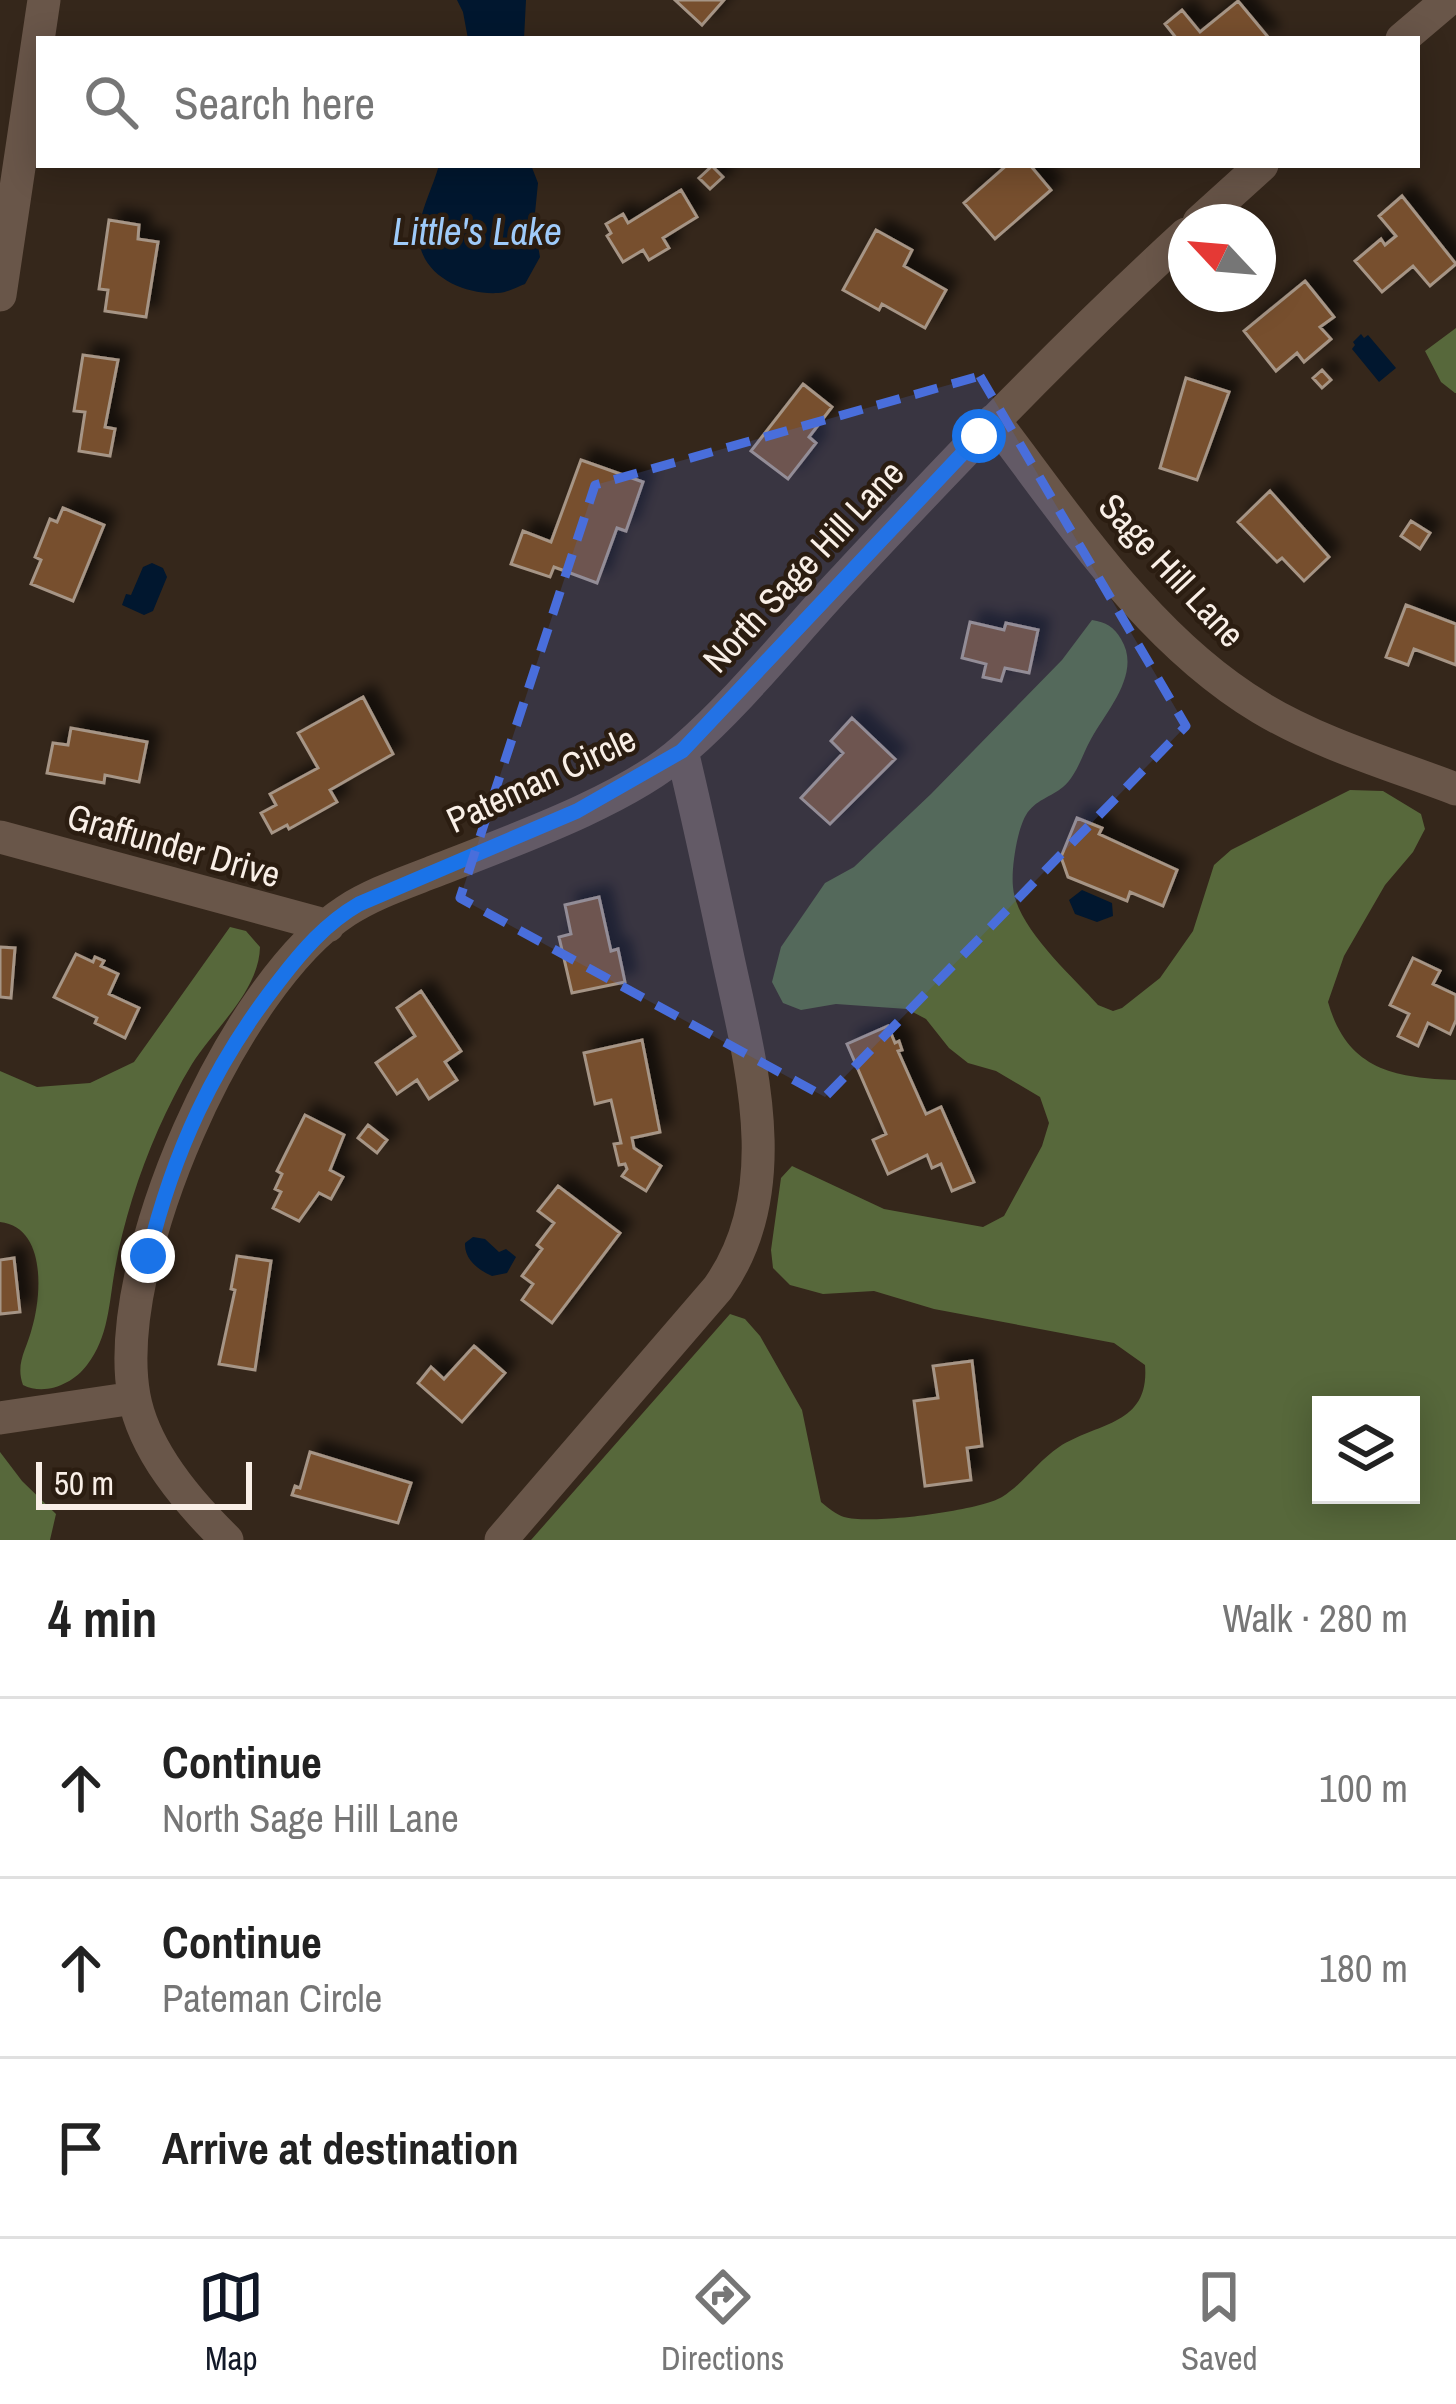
<!DOCTYPE html>
<html lang="en">
<head>
<meta charset="utf-8">
<style>
	body { margin:0; font-family:"Archivo Narrow",sans-serif; background:#f2f2f2; color:#222 }
	.controls { position:absolute; right:36px; bottom:36px; display:grid; overflow:hidden; border-radius:0px; box-shadow:0 6px 30px #0003 }
	.controls button { width:108px; height:108px; display:grid; place-items:center; padding:0; border:0; border-bottom:3px solid #e0e0e0; background:#fff; color:#222; font:60px sans-serif }
	.compass { position:absolute; left:1168px; top:204px; width:108px; height:108px; border-radius:50%; background:#fff; box-shadow:0 6px 30px #0003; rotate:296deg }
	.scale { position:absolute; left:36px; bottom:30px; width:216px; box-sizing:border-box; padding-left:12px; border:6px solid #f9efe7; border-top:0; font-size:33px; line-height:42px; white-space:nowrap; color:#f9efe7; -webkit-text-stroke:9px #2b1d11; paint-order:stroke }
	.stop { position:absolute; width:36px; height:36px; margin:-27px; border:9px solid #1a73e8; border-radius:50%; background:#fff }
	.stop.end { background:#1a73e8; border-color:#fff; box-shadow:0 3px 12px #0008 }
	.list { margin:0; padding:0; list-style:none }
	h2 { display:flex; justify-content:space-between; align-items:center; height:156px; margin:0; padding:0 48px; font-size:51px }
	h2 small { font-size:39px; font-weight:400; color:#767676 }
	.list li { display:grid; grid-template-columns:78px 1fr auto; gap:36px; align-items:center; box-sizing:border-box; height:180px; padding:0 48px; border-top:3px solid #e0e0e0 }
	.list b { display:block; font-size:45px; white-space:nowrap }
	.list p { margin:0; font-size:39px; white-space:nowrap; color:#767676 }
	.list em { font-size:39px; font-style:normal; color:#767676 }
	.icon { flex:none; width:66px; height:66px; fill:none; stroke:currentColor; stroke-width:2; stroke-linecap:round; stroke-linejoin:round }
	.map { position:relative; flex:none; width:1456px; height:1540px; overflow:hidden }
	.search { position:absolute; background:#fff; box-shadow:0 6px 30px #0003; left:36px; right:36px; top:36px; height:132px; display:flex; align-items:center; gap:30px; box-sizing:border-box; padding:0 42px; border-radius:0px; color:#767676; font-size:45px }
	.sheet { height:696px; background:#fff }
	nav { display:flex; justify-content:space-around; align-items:center; box-sizing:border-box; height:168px; border-top:3px solid #e0e0e0; background:#fff; font-size:33px; color:#767676 }
	nav a { display:grid; justify-items:center; gap:6px }
	nav .on { color:#111827 }
	.map>svg:first-child { display:block }
	.forest { fill:#57683b; fill-rule:evenodd }
	.water { fill:#01172f }
	.building { fill:#77502e; stroke:#a69586; stroke-width:3; filter:url(#shadow) }
	.lines { fill:none; stroke-linecap:round; stroke-linejoin:round }
	.minor { stroke:#695649; stroke-width:33 }
	.route { stroke:#1a73e8; stroke-width:15 }
	.marked { fill:#496edb; fill-opacity:0.2; stroke:#496edb; stroke-width:9; stroke-dasharray:24 15; stroke-linejoin:round }
	.labels { text-anchor:middle; stroke-width:9; stroke-linejoin:round; paint-order:stroke }
	.street-label { font-size:36px; fill:#f9efe7; stroke:#2b1d11 }
	.water-label { font-size:39px; font-style:italic; fill:#9fcbfa; stroke:#2b1d11 }
</style>
</head>
<body>
<div class="map">
<svg width="1456" height="1540" viewBox="0 0 1456 1540">
	<defs>
		<filter id="shadow"><feDropShadow dx="11" dy="-11" stdDeviation="6" flood-color="#0009"/></filter>
	</defs>
	<rect width="100%" height="100%" fill="#35271b"/>
	<path class="forest" d="M 1456,328 L 1456,393 L 1455,393 L 1441,382 L 1425,351 Z
		M 1092,620 C 1106,622 1114,627 1121,639 C 1142,673 1107,710 1091,739 C 1082,755 1077,775 1063,787 C 1051,797 1035,800 1026,815 C 1017,830 1011,869 1013,887 C 1016,927 1072,976 1098,1005 L 1113,1011 L 1122,1008 L 1160,978 L 1193,931 L 1214,865 L 1231,850 L 1350,790 L 1383,791 L 1421,814 L 1425,829 L 1413,852 L 1385,885 L 1344,956 L 1328,1002 C 1347,1069 1393,1078 1456,1080 L 1456,1540 L 531,1540 L 730,1314 L 745,1319 L 760,1336 L 802,1410 L 821,1502 C 827,1507 837,1515 844,1517 C 871,1525 978,1511 1002,1497 C 1023,1484 1038,1461 1059,1447 C 1097,1422 1150,1426 1145,1365 L 1114,1343 L 934,1309 L 874,1291 L 823,1294 L 790,1285 L 773,1268 L 771,1250 L 781,1178 L 792,1166 L 884,1209 L 983,1227 L 1004,1216 L 1042,1146 L 1049,1123 L 1040,1097 L 996,1071 L 968,1063 L 949,1048 L 926,1019 L 907,1009 L 836,1004 L 801,1010 L 783,1003 L 772,982 L 781,947 L 825,883 L 854,867 L 931,794 L 1062,660 ZM 1411,1405 L 1411,1495 L 1321,1495 L 1321,1405 Z
		M 230,927 L 246,931 L 260,947 C 259,991 214,1029 192,1064 C 179,1085 168,1108 158,1130 C 139,1173 123,1223 115,1269 C 109,1302 109,1337 87,1365 C 73,1384 45,1396 23,1385 C 15,1363 27,1349 32,1328 C 42,1294 46,1227 0,1222 L 0,1071 L 37,1087 L 90,1083 L 134,1062 Z
		M 0,1452 L 22,1481 L 56,1514 L 50,1540 L 0,1540 Z"/>
	<path class="water" d="M 457,0 L 526,0 L 524,39 L 468,39 L 463,12 Z
		M 439,165 L 531,165 L 538,183 L 534,223 L 540,257 L 525,284 C 517,287 506,293 498,293 C 464,295 422,276 419,239 C 417,216 433,188 439,165 Z
		M 1361,334 L 1364,338 L 1368,335 L 1396,368 L 1379,382 L 1352,349 L 1355,345 L 1353,342 Z
		M 152,563 L 163,568 L 167,577 L 153,611 L 144,615 L 122,605 L 126,594 L 131,595 L 143,567 Z
		M 1082,890 L 1112,903 L 1113,916 L 1097,922 L 1075,914 L 1069,900 Z
		M 473,1237 L 485,1239 L 499,1252 L 506,1249 L 516,1257 L 507,1273 L 492,1276 C 478,1270 464,1259 465,1243 Z"/>
	<path class="building" d="M 675,0 L 724,0 L 702,25 Z
		M 1238,1 L 1268,37 L 1265,39 L 1177,39 L 1165,24 L 1182,10 L 1200,32 Z
		M 1007,165 L 1030,165 L 1051,190 L 995,239 L 964,203 Z
		M 712,166 L 723,177 L 710,189 L 699,178 Z
		M 681,190 L 697,217 L 663,238 L 669,248 L 649,260 L 643,250 L 623,262 L 607,236 L 611,233 L 606,224 L 623,214 L 628,223 Z
		M 1402,196 L 1456,264 L 1430,286 L 1413,266 L 1382,292 L 1355,261 L 1381,239 L 1385,245 L 1396,236 L 1379,216 Z
		M 109,220 L 139,225 L 138,239 L 158,242 L 146,317 L 105,311 L 108,290 L 99,289 Z
		M 876,230 L 912,250 L 904,266 L 946,290 L 925,328 L 882,304 L 879,310 L 843,290 Z
		M 1305,281 L 1334,317 L 1320,327 L 1331,339 L 1304,362 L 1297,353 L 1276,371 L 1244,331 Z
		M 83,355 L 118,360 L 105,427 L 115,429 L 110,456 L 79,451 L 85,412 L 74,411 Z
		M 1322,370 L 1331,380 L 1322,388 L 1313,378 Z
		M 1186,378 L 1229,392 L 1197,480 L 1160,468 Z
		M 803,384 L 832,407 L 809,437 L 816,443 L 788,479 L 751,451 Z
		M 581,460 L 643,482 L 626,531 L 617,528 L 597,583 L 554,567 L 550,577 L 511,564 L 523,531 L 551,542 Z
		M 1270,491 L 1329,557 L 1304,581 L 1282,558 L 1277,562 L 1238,522 Z
		M 63,508 L 104,525 L 73,601 L 31,584 L 41,560 L 35,557 L 50,519 L 57,522 Z
		M 1411,521 L 1430,533 L 1420,549 L 1401,536 Z
		M 1406,605 L 1456,624 L 1456,665 L 1414,649 L 1408,665 L 1386,657 Z
		M 970,622 L 1004,630 L 1006,623 L 1038,630 L 1029,673 L 1005,668 L 1001,681 L 983,677 L 986,664 L 962,658 Z
		M 363,697 L 393,754 L 330,790 L 337,802 L 289,829 L 287,825 L 272,833 L 261,813 L 276,805 L 270,794 L 318,768 L 298,733 Z
		M 852,718 L 895,759 L 830,824 L 801,798 L 843,753 L 831,741 Z
		M 71,728 L 147,742 L 139,782 L 105,775 L 104,783 L 47,773 L 53,743 L 68,745 Z
		M 1077,818 L 1102,828 L 1099,834 L 1177,870 L 1163,906 L 1130,892 L 1127,901 L 1068,877 L 1061,857 Z
		M 599,897 L 611,951 L 618,949 L 625,982 L 572,993 L 559,937 L 571,934 L 565,905 Z
		M 0,947 L 15,948 L 11,998 L 0,997 Z
		M 76,954 L 93,962 L 95,957 L 104,961 L 101,966 L 118,974 L 109,994 L 139,1008 L 125,1038 L 95,1023 L 97,1018 L 54,997 Z
		M 1413,958 L 1440,971 L 1433,984 L 1456,995 L 1456,1020 L 1450,1034 L 1428,1023 L 1418,1046 L 1398,1036 L 1409,1014 L 1390,1005 Z
		M 421,991 L 461,1051 L 445,1062 L 457,1080 L 429,1099 L 417,1080 L 397,1094 L 376,1063 L 415,1036 L 397,1008 Z
		M 888,1026 L 895,1043 L 899,1041 L 902,1050 L 898,1051 L 926,1114 L 941,1107 L 974,1182 L 952,1191 L 941,1164 L 932,1168 L 927,1155 L 888,1174 L 873,1140 L 886,1134 L 847,1044 Z
		M 642,1040 L 660,1132 L 632,1138 L 634,1148 L 661,1166 L 646,1191 L 622,1176 L 627,1169 L 625,1164 L 619,1165 L 614,1144 L 621,1143 L 611,1100 L 595,1104 L 584,1053 Z
		M 305,1115 L 344,1135 L 330,1170 L 343,1177 L 331,1199 L 319,1193 L 299,1221 L 273,1208 L 281,1192 L 275,1189 L 282,1174 L 277,1171 Z
		M 368,1125 L 387,1140 L 377,1153 L 358,1138 Z
		M 558,1186 L 620,1233 L 552,1323 L 522,1300 L 533,1284 L 522,1276 L 542,1249 L 537,1245 L 554,1223 L 538,1211 Z
		M 237,1256 L 271,1261 L 255,1370 L 219,1364 L 235,1290 L 231,1289 Z
		M 14,1258 L 20,1312 L 0,1314 L 0,1260 Z
		M 474,1346 L 505,1373 L 462,1422 L 418,1383 L 431,1367 L 444,1379 Z
		M 972,1361 L 982,1446 L 967,1448 L 971,1480 L 925,1486 L 914,1401 L 938,1398 L 933,1366 Z
		M 310,1452 L 411,1483 L 398,1523 L 292,1495 L 295,1486 L 300,1488 Z"/>
	<g class="lines">
		<path class="minor" d="M 1402,39 L 1448,0
			M 1199,222 L 1262,165
			M 0,295 L 44,0
			M 994,420 C 1071,521 1149,641 1261,708 C 1321,744 1390,764 1456,789
			M 0,837 L 328,926
			M 0,1418 L 134,1398
			M 227,1540 C 188,1502 144,1451 134,1396 C 110,1263 233,984 346,911 C 372,894 402,884 430,873 C 503,844 625,802 683,750 C 742,699 792,634 846,577 C 956,459 1067,343 1186,234
			M 501,1540 L 718,1288 C 789,1188 749,1058 726,949 C 712,883 698,817 682,751"/>
	</g>
	<g class="lines">
		<path class="route" d="M 148,1256 C 173,1153 213,1065 279,981 C 302,951 326,923 359,904 L 577,811 L 682,751 L 979,436"/>
	</g>
	<path class="marked" d="M 980,376 L 1186,726 L 825,1097 L 460,898 L 595,485 Z"/>
	<g class="labels">
		<g class="street-label">
			<text transform="translate(803 566) rotate(-47)" y="13">North Sage Hill Lane</text>
			<text transform="translate(1172 570) rotate(47)" y="13">Sage Hill Lane</text>
			<text transform="translate(541 779) rotate(-25)" y="13">Pateman Circle</text>
			<text transform="translate(174 845) rotate(16)" y="13">Graffunder Drive</text>
		</g>
		<g class="water-label">
			<text x="477" y="245">Little's Lake</text>
		</g>
	</g>
</svg>
<div class="controls">
<button><svg class="icon" aria-label="layers" viewBox="0 0 24 24"><path d="M12 4l9 5-9 5-9-5zM3 14l9 5 9-5"/></svg></button>
</div>
<svg class="compass" viewBox="-18 -18 36 36"><path d="M0-13l5 13h-10z" fill="#e53935"/><path d="M0 13l5-13h-10z" fill="#767676"/></svg>
<div class="scale">50 m</div>
<div class="stop" style="left:979px;top:436px"></div>
<div class="stop end" style="left:148px;top:1256px"></div>
<div class="search"><svg class="icon" aria-label="search" viewBox="0 0 24 24"><circle cx="10" cy="10" r="6"/><path d="M15 15l6 6"/></svg>Search here</div>
</div>
<section class="sheet">
<h2>4 min<small>Walk · 280 m</small></h2>
<ul class="list">
<li><svg class="icon" aria-label="ahead" viewBox="0 0 24 24"><path d="M12 20V5M6 11l6-6 6 6"/></svg><div><b>Continue</b><p>North Sage Hill Lane</p></div><em>100 m</em></li>
<li><svg class="icon" aria-label="ahead" viewBox="0 0 24 24"><path d="M12 20V5M6 11l6-6 6 6"/></svg><div><b>Continue</b><p>Pateman Circle</p></div><em>180 m</em></li>
<li><svg class="icon" aria-label="arrive" viewBox="0 0 24 24"><path d="M6 21V4h12l-3 4 3 4H6"/></svg><div><b>Arrive at destination</b></div></li>
</ul>
</section>
<nav>
<a class="on"><svg class="icon" aria-label="map" viewBox="0 0 24 24"><path d="M3 6l6-2 6 2 6-2v14l-6 2-6-2-6 2zM9 4v14M15 6v14"/></svg>Map</a>
<a><svg class="icon" aria-label="directions" viewBox="0 0 24 24"><path d="M12 3l9 9-9 9-9-9zM9 14v-3h6M13 9l2 2-2 2"/></svg>Directions</a>
<a><svg class="icon" aria-label="saved" viewBox="0 0 24 24"><path d="M7 4h10v16l-5-4-5 4z"/></svg>Saved</a>
</nav>
</body>
</html>
